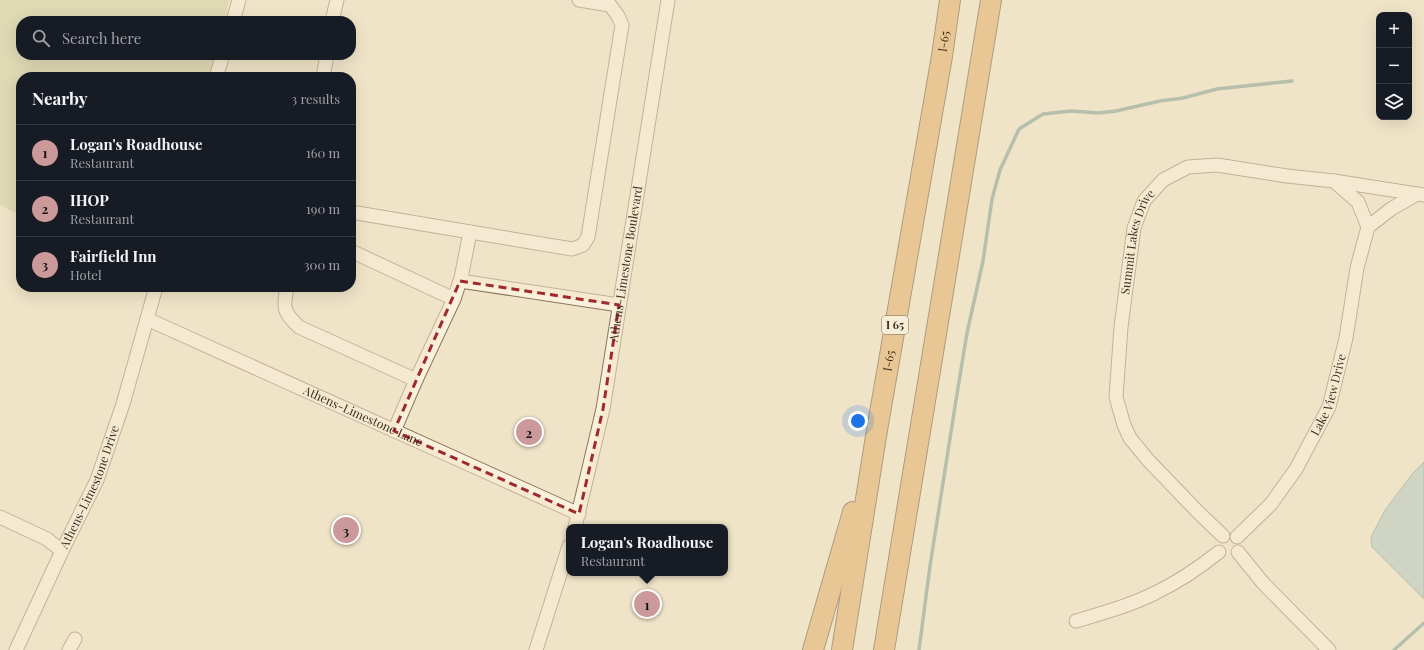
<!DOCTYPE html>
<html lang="en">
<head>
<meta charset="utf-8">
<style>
	body { margin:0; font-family:"Playfair Display",serif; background:#242831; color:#f1f3f6 }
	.controls { position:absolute; right:12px; top:12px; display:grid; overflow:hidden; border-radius:8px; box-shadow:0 4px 16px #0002 }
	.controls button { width:36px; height:36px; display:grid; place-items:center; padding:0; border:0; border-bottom:1px solid #363941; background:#171b24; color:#f1f3f6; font:20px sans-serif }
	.you { position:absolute; left:858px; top:421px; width:14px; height:14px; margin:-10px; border:3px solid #fff; border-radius:50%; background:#1a73e8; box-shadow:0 0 0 6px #1a73e833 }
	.badge { display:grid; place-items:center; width:26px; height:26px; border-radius:50%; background:#cc999b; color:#111; font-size:13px; font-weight:700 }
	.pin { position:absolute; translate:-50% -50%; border:2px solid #fff; box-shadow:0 1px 4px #0006 }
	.popup { position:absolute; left:566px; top:524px; width:162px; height:52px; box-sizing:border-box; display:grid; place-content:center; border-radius:8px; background:#171b24; filter:drop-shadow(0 1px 3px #0005); font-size:13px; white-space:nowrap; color:#9ea1a6 }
	.popup b { font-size:15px; color:#f1f3f6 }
	.popup::after { content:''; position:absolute; left:50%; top:100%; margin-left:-8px; border:8px solid transparent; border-top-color:#171b24 }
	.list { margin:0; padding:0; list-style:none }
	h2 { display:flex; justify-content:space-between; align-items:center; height:52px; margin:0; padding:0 16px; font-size:17px }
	h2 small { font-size:13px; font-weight:400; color:#9ea1a6 }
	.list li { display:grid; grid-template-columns:26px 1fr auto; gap:12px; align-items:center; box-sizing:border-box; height:56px; padding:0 16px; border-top:1px solid #363941 }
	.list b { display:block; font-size:15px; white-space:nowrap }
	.list p { margin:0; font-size:13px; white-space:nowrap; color:#9ea1a6 }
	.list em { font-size:13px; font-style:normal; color:#9ea1a6 }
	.icon { flex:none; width:22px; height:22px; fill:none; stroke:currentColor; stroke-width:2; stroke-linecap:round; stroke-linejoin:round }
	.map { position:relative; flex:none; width:1424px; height:650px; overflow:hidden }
	.search { position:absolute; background:#171b24; box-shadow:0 4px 16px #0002; left:16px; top:16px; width:340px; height:44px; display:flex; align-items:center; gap:10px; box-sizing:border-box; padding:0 14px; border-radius:16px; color:#9ea1a6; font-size:15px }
	.panel { position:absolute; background:#171b24; box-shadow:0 4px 16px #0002; left:16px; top:72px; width:340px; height:220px; border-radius:16px }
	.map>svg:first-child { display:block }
	.green { fill:#c9cf9b }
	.water { fill:#a9c4bc; stroke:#6f938a }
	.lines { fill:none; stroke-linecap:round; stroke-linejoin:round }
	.stream { stroke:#6f938a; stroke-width:3.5 }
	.minor-casing { stroke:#8d765c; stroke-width:15 }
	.highway-casing { stroke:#5b4430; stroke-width:22 }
	.minor { stroke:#faf1dc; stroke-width:13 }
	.highway { stroke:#e0a458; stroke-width:20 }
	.marked { fill:none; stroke:#9e2a2b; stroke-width:3; stroke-dasharray:8 5; stroke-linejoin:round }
	.labels { text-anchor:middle; stroke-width:3; stroke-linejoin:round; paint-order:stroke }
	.shield { fill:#f7eed8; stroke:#756857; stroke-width:1 }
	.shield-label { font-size:11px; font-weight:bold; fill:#3d2e20 }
	.street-label { font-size:12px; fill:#3d2e20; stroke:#f7eed8 }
</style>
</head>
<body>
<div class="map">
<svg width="1424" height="650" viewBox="0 0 1424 650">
	<rect width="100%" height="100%" fill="#f0e4c8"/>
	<path class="green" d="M 0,0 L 229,0 L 225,21 L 21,21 L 21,55 L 219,55 L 215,77 L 21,77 L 21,216 L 0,205 Z"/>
	<path class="water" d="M 1424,462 L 1424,599 L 1372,547 L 1371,537 L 1385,510 L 1413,473 Z"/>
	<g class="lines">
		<path class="stream" d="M 919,650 L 930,566 L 956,400 L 967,333 L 983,261 L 992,199 L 1000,170 L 1019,129 L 1043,114 L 1071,111 L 1099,113 L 1116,111 L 1160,101 L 1183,98 L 1217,89 L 1292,81
			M 1394,650 L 1424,623"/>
		<defs>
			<g id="minor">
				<path d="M 233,21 L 239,0"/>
				<path d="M 332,21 L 337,0"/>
				<path d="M 216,77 L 223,55"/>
				<path d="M 323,77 L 327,55"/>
				<path d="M 1334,181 L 1358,202 L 1368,227"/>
				<path d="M 351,212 L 572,249 L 583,245 L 588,237 L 622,25 L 618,16 L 610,5 L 579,0"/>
				<path d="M 351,251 L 454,299"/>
				<path d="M 460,281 L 619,305"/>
				<path d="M 287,287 C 283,308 283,312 299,327 L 416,380"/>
				<path id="s1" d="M 147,319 L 579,514"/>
				<path d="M 394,431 L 416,380 L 454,299 L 461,278 L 470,232"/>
				<path d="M 0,517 L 47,539 L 62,551"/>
				<path id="s2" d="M 575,527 L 603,409 L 668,0"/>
				<path id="s3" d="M 1223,536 L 1197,511 L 1148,460 L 1130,438 L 1124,425 L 1116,397 L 1121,327 L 1134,228 L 1144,201 L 1163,180 L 1188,167 L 1217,165 L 1287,176 L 1334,181 L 1424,195"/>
				<path id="s4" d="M 1237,537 L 1271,504 L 1296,469 L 1329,407 L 1346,338 L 1357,268 L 1368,227 L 1391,209 L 1417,194"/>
				<path d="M 1238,552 L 1263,583 L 1329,650"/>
				<path d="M 1076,621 C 1103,613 1132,605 1157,592 C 1180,581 1200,567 1219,552"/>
				<path id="s5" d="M 16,650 L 62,551 L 97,480 L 123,404 L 156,287"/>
				<path d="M 69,650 L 75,639"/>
				<path d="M 536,650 L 569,546"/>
			</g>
			<g id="highway">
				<path d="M 813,650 L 853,512"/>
				<path id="s6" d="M 842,650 L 877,430 L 942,56 L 950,0"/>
				<path d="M 884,650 L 991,0"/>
			</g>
		</defs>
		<use href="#minor" class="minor-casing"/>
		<use href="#highway" class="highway-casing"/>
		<use href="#minor" class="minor"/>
		<use href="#highway" class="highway"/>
	</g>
	<path d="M0 0H1424V650H0ZM 460,281 L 619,305 L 603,409 L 579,514 L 394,431 Z" fill="#f0e4c8" fill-opacity=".55" fill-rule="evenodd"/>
	<path class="marked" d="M 460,281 L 619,305 L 603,409 L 579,514 L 394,431 Z"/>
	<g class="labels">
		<rect class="shield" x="882" y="316" width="26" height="18" rx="3"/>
		<g class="shield-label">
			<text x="895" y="329">I 65</text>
		</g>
		<g class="street-label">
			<text dy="4" stroke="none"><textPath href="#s6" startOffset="617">I-65</textPath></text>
			<text dy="4" stroke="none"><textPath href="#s3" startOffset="336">Summit Lakes Drive</textPath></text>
			<text dy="4" stroke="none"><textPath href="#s2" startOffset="268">Athens-Limestone Boulevard</textPath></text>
			<text dy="4" stroke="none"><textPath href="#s6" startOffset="293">I-65</textPath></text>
			<text dy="4" stroke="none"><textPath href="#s4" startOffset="172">Lake View Drive</textPath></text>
			<text dy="4" stroke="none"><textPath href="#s1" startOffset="237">Athens-Limestone Lane</textPath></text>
			<text dy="4" stroke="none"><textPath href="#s5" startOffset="179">Athens-Limestone Drive</textPath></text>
		</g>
	</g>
</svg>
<div class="controls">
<button>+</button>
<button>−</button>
<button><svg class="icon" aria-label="layers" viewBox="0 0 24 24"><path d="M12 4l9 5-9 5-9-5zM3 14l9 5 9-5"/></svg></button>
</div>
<div class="you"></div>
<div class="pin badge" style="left:647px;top:604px">1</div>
<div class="popup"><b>Logan's Roadhouse</b>Restaurant</div>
<div class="pin badge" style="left:529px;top:432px">2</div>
<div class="pin badge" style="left:346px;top:530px">3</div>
<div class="search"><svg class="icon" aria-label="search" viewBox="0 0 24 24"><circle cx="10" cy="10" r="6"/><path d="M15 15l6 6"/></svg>Search here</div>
<section class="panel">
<h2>Nearby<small>3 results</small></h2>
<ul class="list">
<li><span class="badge">1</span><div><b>Logan's Roadhouse</b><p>Restaurant</p></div><em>160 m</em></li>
<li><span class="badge">2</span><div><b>IHOP</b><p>Restaurant</p></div><em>190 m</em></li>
<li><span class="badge">3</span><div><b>Fairfield Inn</b><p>Hotel</p></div><em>300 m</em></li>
</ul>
</section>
</div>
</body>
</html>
